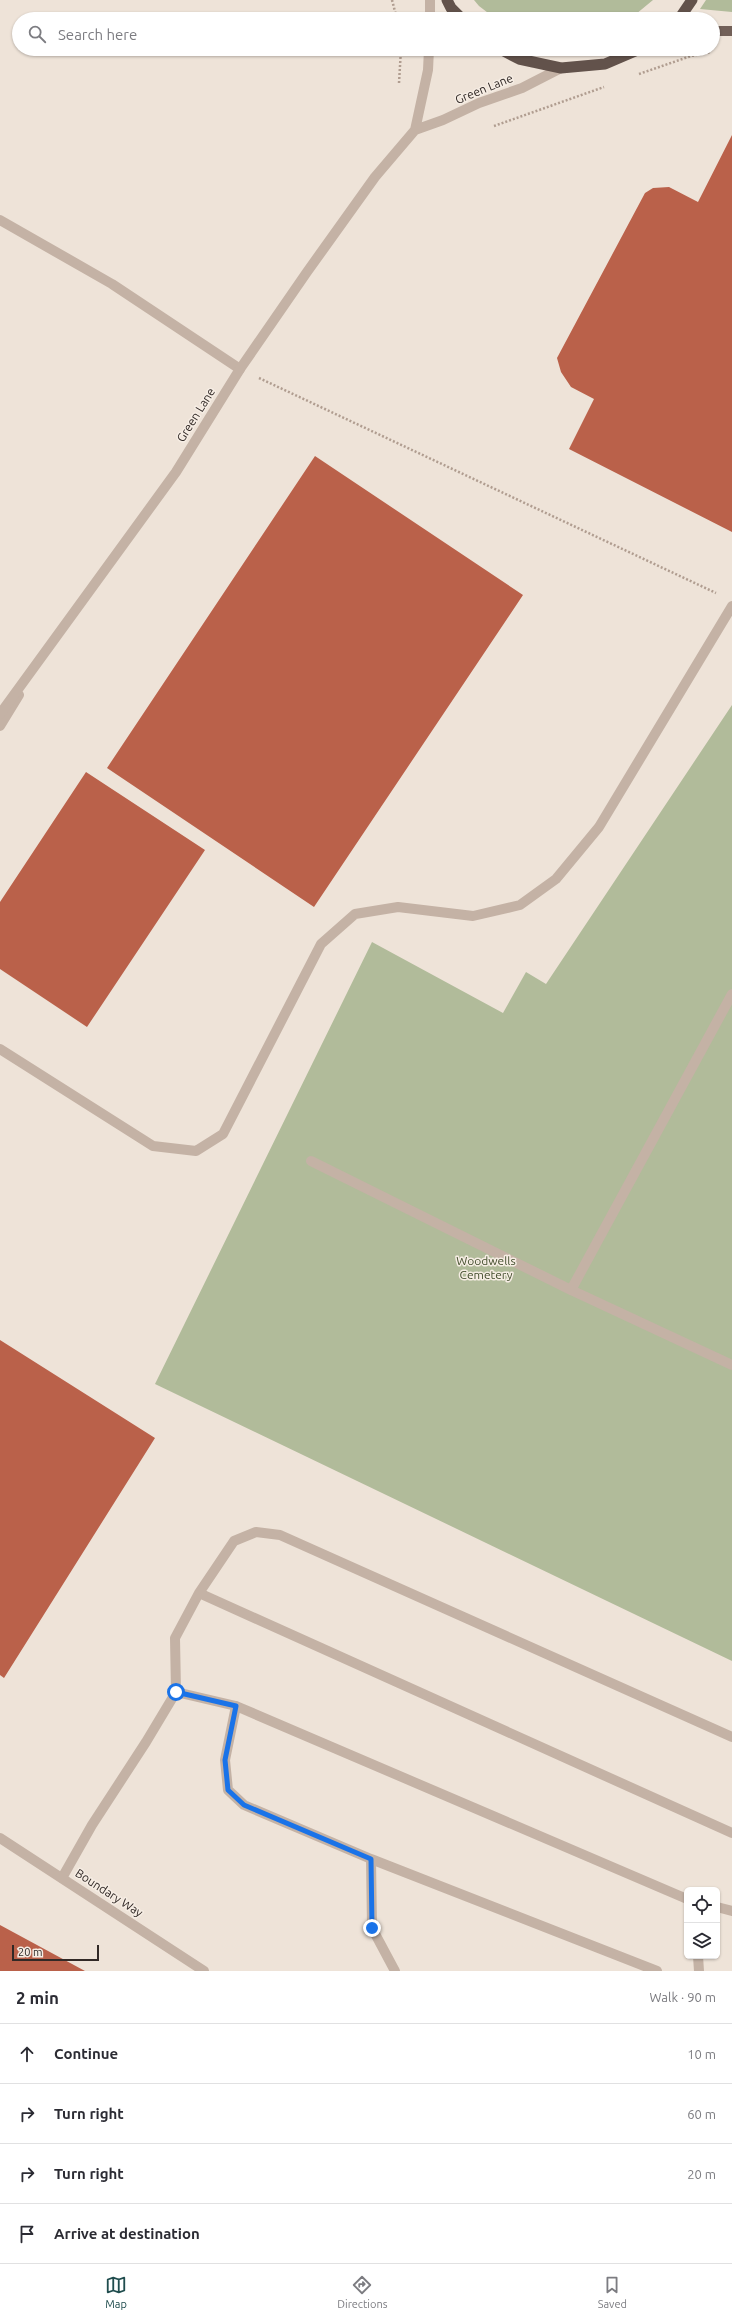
<!DOCTYPE html>
<html lang="en">
<head>
<meta charset="utf-8">
<style>
	body { margin:0; font-family:Ubuntu,sans-serif; background:#f7f7f7; color:#2b2b33 }
	.controls { position:absolute; right:12px; bottom:12px; display:grid; overflow:hidden; border-radius:6px; box-shadow:0 1px 3px #0004 }
	.controls button { width:36px; height:36px; display:grid; place-items:center; padding:0; border:0; border-bottom:1px solid #e1e1e2; background:#fff; color:#2b2b33; font:20px sans-serif }
	.scale { position:absolute; left:12px; bottom:10px; width:87px; box-sizing:border-box; padding-left:4px; border:2px solid #312926; border-top:0; font-size:11px; line-height:14px; white-space:nowrap; color:#312926; -webkit-text-stroke:3px #f6ede4; paint-order:stroke }
	.stop { position:absolute; width:12px; height:12px; margin:-9px; border:3px solid #1a73e8; border-radius:50%; background:#fff }
	.stop.end { background:#1a73e8; border-color:#fff; box-shadow:0 1px 4px #0008 }
	.list { margin:0; padding:0; list-style:none }
	h2 { display:flex; justify-content:space-between; align-items:center; height:52px; margin:0; padding:0 16px; font-size:17px }
	h2 small { font-size:13px; font-weight:400; color:#7c7c81 }
	.list li { display:grid; grid-template-columns:26px 1fr auto; gap:12px; align-items:center; box-sizing:border-box; height:60px; padding:0 16px; border-top:1px solid #e1e1e2 }
	.list b { display:block; font-size:15px; white-space:nowrap }
	.list em { font-size:13px; font-style:normal; color:#7c7c81 }
	.icon { flex:none; width:22px; height:22px; fill:none; stroke:currentColor; stroke-width:2; stroke-linecap:round; stroke-linejoin:round }
	.map { position:relative; flex:none; width:732px; height:1971px; overflow:hidden }
	.search { position:absolute; background:#fff; box-shadow:0 1px 3px #0004; left:12px; right:12px; top:12px; height:44px; display:flex; align-items:center; gap:10px; box-sizing:border-box; padding:0 14px; border-radius:22px; color:#7c7c81; font-size:15px }
	.sheet { height:292px; background:#fff }
	nav { display:flex; justify-content:space-around; align-items:center; box-sizing:border-box; height:56px; border-top:1px solid #e1e1e2; background:#fff; font-size:11px; color:#7c7c81 }
	nav a { display:grid; justify-items:center; gap:2px }
	nav .on { color:#204d4e }
	.map>svg:first-child { display:block }
	.green { fill:#b1bb9a }
	.building { fill:#ba614a }
	.lines { fill:none; stroke-linecap:round; stroke-linejoin:round }
	.path { stroke:#b09d90; stroke-width:2.5; stroke-dasharray:2 2; stroke-linecap:butt }
	.service { stroke:#c4b2a5; stroke-width:10 }
	.minor { stroke:#c4b2a5; stroke-width:10 }
	.tertiary { stroke:#c4b2a5; stroke-width:10 }
	.primary { stroke:#726058; stroke-width:10 }
	.trunk { stroke:#62524b; stroke-width:11 }
	.route { stroke:#1a73e8; stroke-width:5 }
	.labels { text-anchor:middle; stroke-width:3; stroke-linejoin:round; paint-order:stroke }
	.street-label { font-size:12px; fill:#312926; stroke:#f6ede4 }
	.park-label { font-size:12px; fill:#424d2c; stroke:#f6ede4 }
</style>
</head>
<body>
<div class="map">
<svg width="732" height="1971" viewBox="0 0 732 1971">
	<rect width="100%" height="100%" fill="#eee3d8"/>
	<path class="green" d="M 474,0 L 653,0 L 630,19 L 496,19 L 479,6 Z
		M 706,0 L 732,0 L 732,12 L 700,9 Z
		M 732,705 L 732,1661 L 155,1384 L 372,942 L 503,1013 L 526,972 L 546,984 Z"/>
	<path class="building" d="M 732,135 L 732,532 L 569,449 L 594,399 L 571,387 L 561,372 L 557,358 L 645,193 L 653,188 L 669,187 L 698,202 Z
		M 315,456 L 523,595 L 314,907 L 107,768 Z
		M 86,772 L 205,850 L 87,1027 L 0,969 L 0,902 Z
		M 0,1340 L 155,1438 L 4,1678 L 0,1675 Z
		M 0,1925 L 85,1971 L 0,1971 Z"/>
	<g class="lines">
		<path class="path" d="M 392,0 L 397,19
			M 639,74 L 691,56 L 711,52
			M 399,83 L 401,49
			M 494,126 L 604,87
			M 259,378 L 716,593"/>
		<path class="service" d="M 0,726 L 19,695
			M 0,1049 L 153,1146 L 196,1151 L 223,1134 L 321,944 L 355,914 L 398,907 L 473,916 L 520,905 L 556,879 L 599,827 L 732,606
			M 311,1161 L 571,1290 L 732,1365
			M 571,1290 L 732,994
			M 199,1593 L 732,1833
			M 176,1692 L 236,1706 L 687,1899
			M 236,1706 L 225,1760 L 228,1790 L 244,1805 L 371,1859 L 657,1971
			M 371,1859 L 372,1928 L 395,1971
			M 62,1878 L 92,1825 L 146,1742 L 176,1692 L 175,1638 L 199,1593 L 234,1541 L 256,1532 L 280,1535 L 732,1737
			M 717,1907 L 732,1911
			M 698,1956 L 699,1971"/>
		<path class="minor" d="M 0,220 L 112,284 L 240,369"/>
		<path class="tertiary" d="M 430,19 L 430,0
			M 415,130 L 443,120 L 479,103 L 522,88 L 561,68
			M 0,714 L 176,472 L 240,369 L 307,272 L 375,177 L 415,130 L 428,70 L 429,49
			M 0,1838 L 204,1971"/>
		<path class="primary" d="M 713,31 L 732,31"/>
		<path class="trunk" d="M 447,0 L 451,8 L 462,19
			M 679,19 L 692,0
			M 500,49 L 519,59 L 561,68 L 605,64 L 640,49"/>
	</g>
	<g class="lines">
		<path class="route" d="M 176,1692 L 236,1706 L 225,1760 L 228,1790 L 244,1805 L 371,1859 L 372,1928"/>
	</g>
	<g class="labels">
		<g class="street-label">
			<text transform="translate(484 89) rotate(-22)" y="4">Green Lane</text>
			<text transform="translate(196 415) rotate(-58)" y="4">Green Lane</text>
			<text transform="translate(109 1893) rotate(33)" y="4">Boundary Way</text>
		</g>
		<g class="park-label">
			<text x="486" y="1265">Woodwells<tspan x="486" dy="14">Cemetery</tspan></text>
		</g>
	</g>
</svg>
<div class="controls">
<button><svg class="icon" aria-label="locate" viewBox="0 0 24 24"><circle cx="12" cy="12" r="6"/><path d="M12 2v4M12 18v4M2 12h4M18 12h4"/></svg></button>
<button><svg class="icon" aria-label="layers" viewBox="0 0 24 24"><path d="M12 4l9 5-9 5-9-5zM3 14l9 5 9-5"/></svg></button>
</div>
<div class="scale">20 m</div>
<div class="stop" style="left:176px;top:1692px"></div>
<div class="stop end" style="left:372px;top:1928px"></div>
<div class="search"><svg class="icon" aria-label="search" viewBox="0 0 24 24"><circle cx="10" cy="10" r="6"/><path d="M15 15l6 6"/></svg>Search here</div>
</div>
<section class="sheet">
<h2>2 min<small>Walk · 90 m</small></h2>
<ul class="list">
<li><svg class="icon" aria-label="ahead" viewBox="0 0 24 24"><path d="M12 20V5M6 11l6-6 6 6"/></svg><div><b>Continue</b></div><em>10 m</em></li>
<li><svg class="icon" aria-label="right" viewBox="0 0 24 24"><path d="M7 20v-9h11M14 6l5 5-5 5"/></svg><div><b>Turn right</b></div><em>60 m</em></li>
<li><svg class="icon" aria-label="right" viewBox="0 0 24 24"><path d="M7 20v-9h11M14 6l5 5-5 5"/></svg><div><b>Turn right</b></div><em>20 m</em></li>
<li><svg class="icon" aria-label="arrive" viewBox="0 0 24 24"><path d="M6 21V4h12l-3 4 3 4H6"/></svg><div><b>Arrive at destination</b></div></li>
</ul>
</section>
<nav>
<a class="on"><svg class="icon" aria-label="map" viewBox="0 0 24 24"><path d="M3 6l6-2 6 2 6-2v14l-6 2-6-2-6 2zM9 4v14M15 6v14"/></svg>Map</a>
<a><svg class="icon" aria-label="directions" viewBox="0 0 24 24"><path d="M12 3l9 9-9 9-9-9zM9 14v-3h6M13 9l2 2-2 2"/></svg>Directions</a>
<a><svg class="icon" aria-label="saved" viewBox="0 0 24 24"><path d="M7 4h10v16l-5-4-5 4z"/></svg>Saved</a>
</nav>
</body>
</html>
